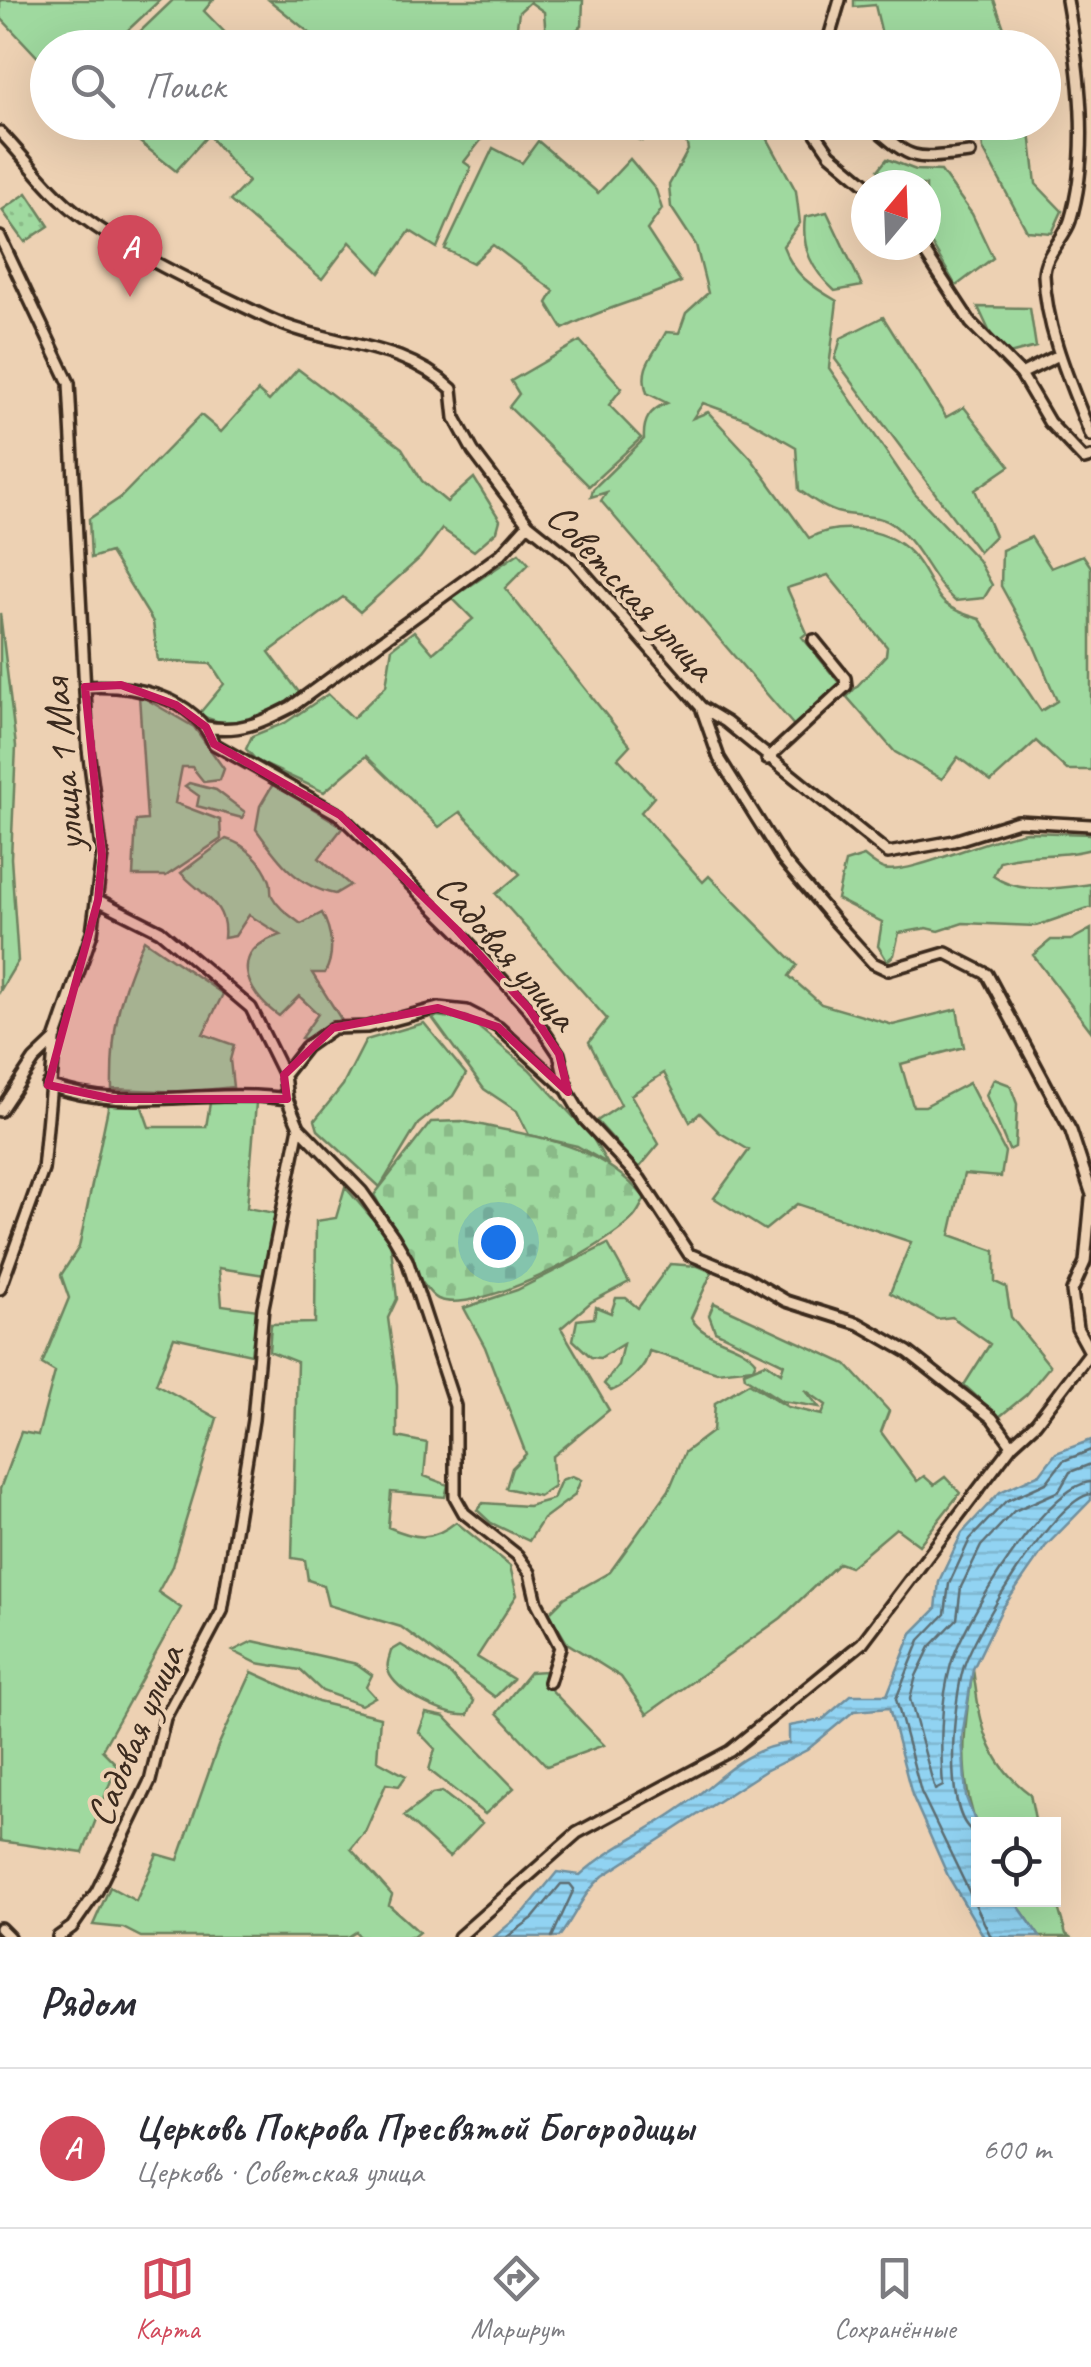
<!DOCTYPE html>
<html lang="ru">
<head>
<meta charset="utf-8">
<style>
	body { margin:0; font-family:Caveat,sans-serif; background:#f2f2f3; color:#2b2b33 }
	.controls { position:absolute; right:30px; bottom:30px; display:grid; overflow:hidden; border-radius:0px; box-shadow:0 10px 40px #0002 }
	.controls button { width:90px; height:90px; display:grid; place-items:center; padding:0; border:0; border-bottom:2px solid #e1e1e2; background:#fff; color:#2b2b33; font:50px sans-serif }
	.compass { position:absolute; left:851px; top:170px; width:90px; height:90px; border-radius:50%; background:#fff; box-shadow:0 10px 40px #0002; rotate:19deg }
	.you { position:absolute; left:498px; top:1242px; width:35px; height:35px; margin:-25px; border:8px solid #fff; border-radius:50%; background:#1a73e8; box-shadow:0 0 0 15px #1a73e833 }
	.badge { display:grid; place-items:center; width:65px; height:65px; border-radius:50%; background:#d1495b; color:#fff; font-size:32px; font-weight:700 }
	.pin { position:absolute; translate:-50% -82px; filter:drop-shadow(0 2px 5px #0008) }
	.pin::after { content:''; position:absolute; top:52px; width:35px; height:30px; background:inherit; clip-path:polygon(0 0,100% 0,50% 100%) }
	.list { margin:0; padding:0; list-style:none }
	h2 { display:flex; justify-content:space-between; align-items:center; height:130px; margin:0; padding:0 40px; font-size:42px }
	h2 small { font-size:32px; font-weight:400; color:#7c7c81 }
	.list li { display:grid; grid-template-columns:65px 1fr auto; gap:30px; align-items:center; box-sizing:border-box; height:160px; padding:0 40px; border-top:2px solid #e1e1e2 }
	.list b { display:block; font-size:38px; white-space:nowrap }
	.list p { margin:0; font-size:32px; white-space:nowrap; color:#7c7c81 }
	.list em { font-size:32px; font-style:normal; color:#7c7c81 }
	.icon { flex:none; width:55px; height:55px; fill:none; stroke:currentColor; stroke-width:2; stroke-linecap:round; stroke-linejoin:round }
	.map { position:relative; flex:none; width:1091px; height:1937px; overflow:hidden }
	.search { position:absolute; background:#fff; box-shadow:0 10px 40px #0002; left:30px; right:30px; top:30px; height:110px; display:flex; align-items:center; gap:25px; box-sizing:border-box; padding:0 35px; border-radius:55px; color:#7c7c81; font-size:38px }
	.sheet { height:290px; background:#fff }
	nav { display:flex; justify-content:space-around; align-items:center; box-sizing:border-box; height:140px; border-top:2px solid #e1e1e2; background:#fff; font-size:28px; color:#7c7c81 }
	nav a { display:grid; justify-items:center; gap:5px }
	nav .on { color:#d1495b }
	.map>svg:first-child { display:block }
	.green { fill:#9fd99f; stroke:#6d825e; stroke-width:2.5 }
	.cemetery { fill:url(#cemetery-stones); stroke:#6d825e; stroke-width:2.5 }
	.park { fill:url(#park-dots); stroke:#6d825e; stroke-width:2.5 }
	.water { fill:url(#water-rules); stroke:#6f8f9d; stroke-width:2.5 }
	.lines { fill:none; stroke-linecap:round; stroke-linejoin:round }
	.shore { stroke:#5d6e73; stroke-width:2.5 }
	.street-casing { stroke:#3b2a1e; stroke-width:16 }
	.street { stroke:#edd1b3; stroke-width:9 }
	.marked { fill:#c2185b; fill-opacity:0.2; stroke:#c2185b; stroke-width:8; stroke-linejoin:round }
	.labels { text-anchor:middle; stroke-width:8; stroke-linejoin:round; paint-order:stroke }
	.street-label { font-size:40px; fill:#3b2a1e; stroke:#edd1b3 }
</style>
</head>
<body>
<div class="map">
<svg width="1091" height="1937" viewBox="0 0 1091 1937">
	<defs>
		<pattern id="cemetery-stones" width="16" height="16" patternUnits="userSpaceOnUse" patternTransform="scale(2.5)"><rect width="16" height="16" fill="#9fd99f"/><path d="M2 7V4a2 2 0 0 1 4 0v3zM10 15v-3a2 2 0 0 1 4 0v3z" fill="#8aba88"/></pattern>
		<pattern id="park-dots" width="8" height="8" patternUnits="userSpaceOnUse" patternTransform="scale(2.5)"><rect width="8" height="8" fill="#9fd99f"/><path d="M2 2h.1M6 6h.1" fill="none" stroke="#8aba88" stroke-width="1.8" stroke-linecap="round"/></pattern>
		<pattern id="water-rules" width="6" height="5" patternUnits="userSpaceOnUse" patternTransform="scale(2.5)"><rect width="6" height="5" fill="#91d3f2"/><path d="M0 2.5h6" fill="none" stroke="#7eb5cf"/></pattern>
	</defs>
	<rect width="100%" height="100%" fill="#edd1b3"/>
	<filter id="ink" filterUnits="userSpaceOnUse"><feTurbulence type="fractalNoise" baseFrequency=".01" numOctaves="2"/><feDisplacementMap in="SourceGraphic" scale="20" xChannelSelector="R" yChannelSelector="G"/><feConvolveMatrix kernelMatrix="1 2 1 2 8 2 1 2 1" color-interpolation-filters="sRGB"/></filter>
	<g filter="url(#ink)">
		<path class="green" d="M 0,0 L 160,0 L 110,47 L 48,48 L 47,67 L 0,17 Z
			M 173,0 L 213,0 L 204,11 L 239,47 L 124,47 Z
			M 269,0 L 583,0 L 582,26 L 554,45 L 546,37 L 544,12 L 530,2 L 519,12 L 514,47 L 327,47 Z
			M 854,0 L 994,0 L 1005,31 L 1015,29 L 1016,47 L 885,47 L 875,5 L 854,7 Z
			M 116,123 L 515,123 L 485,135 L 464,162 L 471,167 L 437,248 L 410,231 L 380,273 L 350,242 L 322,279 L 230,201 L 248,182 L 208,135 L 176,171 Z
			M 598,123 L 759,123 L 796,191 L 800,223 L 783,246 C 794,275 811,286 837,301 L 829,368 L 915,494 L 978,560 L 992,585 L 984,598 L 955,601 C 930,579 922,548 895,526 C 880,514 860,517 841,513 C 826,510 812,499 799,490 L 796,447 L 747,419 L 703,403 L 693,418 L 708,412 L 751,458 L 809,538 C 841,521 892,528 915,558 C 941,593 930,605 980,619 L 1041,711 L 1057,701 L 1034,646 L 1001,586 L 1002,550 L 1031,537 L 1051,568 L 1083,555 L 1091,567 L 1091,770 L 1067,770 L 1036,741 L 991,782 L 958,757 L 942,779 L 895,752 L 847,697 L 886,655 L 887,647 L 828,575 L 787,588 L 807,633 L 802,637 L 840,684 L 796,728 L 601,501 L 607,492 L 591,497 L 593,489 L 644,439 C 643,421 649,410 667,403 L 647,393 C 638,367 654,355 666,332 L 679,333 L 686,313 L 708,293 L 696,245 L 671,207 L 669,185 L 688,150 L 685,135 C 667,128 657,127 642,141 Z
			M 980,123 L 1029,123 L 1036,184 L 1062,211 L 1052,233 L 1027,231 L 983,149 Z
			M 538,141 L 598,193 L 630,159 L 656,190 L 662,209 L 647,230 L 681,282 C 642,300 602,308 563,329 L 547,303 L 554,291 L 493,245 L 473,263 L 445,249 L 493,148 L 522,163 Z
			M 887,159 L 916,170 L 941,171 L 972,214 L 993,258 L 956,286 L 926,234 L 926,185 L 889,185 L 878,170 Z
			M 827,212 L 862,286 L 835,291 C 812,270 801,249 805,217 Z
			M 978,307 L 1030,308 L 1036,347 L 1009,354 L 992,337 Z
			M 883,317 L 946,417 L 964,407 L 1010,466 L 975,490 L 995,536 L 979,552 L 835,359 L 841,338 Z
			M 580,341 L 622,388 L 609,405 L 641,438 L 589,486 L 509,407 L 519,394 L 511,381 Z
			M 298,369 L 402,448 L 422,481 L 447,502 L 474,478 L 500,520 L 497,531 L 474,551 L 442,529 L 420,558 L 360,612 L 343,597 L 269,652 L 301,695 C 266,717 239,735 199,714 L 224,684 L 211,664 L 158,661 L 153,622 L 110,552 L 91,558 L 89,519 L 120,498 L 201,415 L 221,432 L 258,391 L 269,401 Z
			M 519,553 L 529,564 L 505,588 L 630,745 L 618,758 L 654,797 L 641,812 L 703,882 L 709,876 L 797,965 L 789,976 L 821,1004 L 893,1025 L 957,1009 L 964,1047 L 901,1064 L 913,1106 L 925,1106 L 969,1083 L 1005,1152 L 1001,1177 L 964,1174 L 950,1235 L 995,1251 L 995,1282 L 1006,1287 L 1011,1317 L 1050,1366 L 1026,1395 L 999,1417 L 964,1385 L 990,1344 L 952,1317 L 937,1319 L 890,1293 L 911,1242 L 797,1204 L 765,1230 L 714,1198 L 749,1150 L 719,1132 L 700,1113 L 690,1122 L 664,1073 L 631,1095 L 659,1144 L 639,1168 L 597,1121 L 621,1105 L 589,1042 L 607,1019 L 496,894 L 520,874 L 460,812 L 439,827 L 366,756 L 324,792 L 257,761 L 246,749 L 252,736 L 285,723 L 328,694 L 353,718 L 386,686 L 392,648 L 414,631 L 433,653 L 473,619 L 452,598 Z
			M 0,613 L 16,746 L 11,858 L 18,961 L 0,991 Z
			M 139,695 L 194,727 L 224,769 L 220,780 L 204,782 L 192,767 L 182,767 L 175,803 L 220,820 L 221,839 L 166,876 L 133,876 L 136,821 L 147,820 Z
			M 189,783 L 216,790 L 245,812 L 242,818 L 197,806 L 199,796 L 185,786 Z
			M 273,784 L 343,827 L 319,858 L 350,885 L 335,894 C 296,886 278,860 256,829 L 260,806 Z
			M 1027,832 L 1091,834 L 1091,849 C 1061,858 1030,852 1000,861 L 993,876 C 1019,895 1061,888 1091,884 L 1091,907 L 1036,926 L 963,923 L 939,931 L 927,928 L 899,933 L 894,955 L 887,961 L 878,946 L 882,922 L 837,899 L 845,862 L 864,856 C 869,860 877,867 884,869 C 908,876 991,836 1027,832 Z
			M 226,839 C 245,844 263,861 270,881 C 272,886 270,892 272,896 C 278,908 291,916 301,924 L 322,913 C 332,932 335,954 325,973 L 312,973 L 341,1019 L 305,1039 L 301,1038 L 318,1014 L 299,996 L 279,1016 C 243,991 229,949 281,935 L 249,915 L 235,936 L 224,938 C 228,903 202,896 181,873 Z
			M 1091,929 L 1091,1031 L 1033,955 L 1051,940 L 1071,940 Z
			M 144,940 L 223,994 L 203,1034 L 234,1045 L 230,1060 L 233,1087 L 185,1092 L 112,1089 C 111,1030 119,994 144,940 Z
			M 437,1016 L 471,1021 L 529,1069 L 592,1137 L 607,1163 L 577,1146 L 529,1135 L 517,1111 L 484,1089 L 433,1019 Z
			M 424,1023 L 466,1074 L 453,1096 L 418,1124 L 380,1187 L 318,1130 L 315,1120 L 343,1085 L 366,1040 Z
			M 994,1079 L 1010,1085 L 1017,1104 L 1015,1147 L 1009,1150 L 986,1095 Z
			M 109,1103 L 141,1104 L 149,1127 L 206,1127 L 210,1103 L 256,1103 L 247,1208 L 275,1213 L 265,1275 L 219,1268 L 222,1305 L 258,1310 L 251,1354 L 174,1337 L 156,1384 L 217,1418 L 172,1566 L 158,1592 L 181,1608 L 102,1750 L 117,1765 L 83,1853 L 0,1841 L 0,1489 L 21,1432 L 38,1435 L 55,1372 L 42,1364 L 69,1298 L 61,1275 L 79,1247 Z
			M 345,1187 L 390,1239 L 397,1299 L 388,1318 L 397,1385 L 397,1437 L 427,1443 L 424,1476 L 448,1485 L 445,1497 L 391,1492 L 388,1527 C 416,1539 431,1542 456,1522 L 510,1566 L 517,1595 L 477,1657 L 513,1679 L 495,1697 L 401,1627 L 328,1605 L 323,1585 L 308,1580 L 305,1560 L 292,1558 L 297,1362 L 269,1351 L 271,1324 L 315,1323 L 316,1221 L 336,1218 Z
			M 608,1244 L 629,1282 L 591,1302 L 561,1328 L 609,1410 L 552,1457 L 554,1486 L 539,1496 L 506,1488 L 512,1468 L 526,1454 L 485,1347 L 464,1308 L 517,1290 Z
			M 670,1264 L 698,1266 L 712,1272 L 691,1318 C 705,1342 738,1340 756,1361 L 753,1368 L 717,1372 L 649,1351 C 647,1368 626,1385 611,1391 L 604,1384 L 618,1365 L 623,1344 L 600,1358 L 591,1357 L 573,1340 L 577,1320 L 594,1318 L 596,1307 L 611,1313 L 616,1298 L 626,1298 L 638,1308 Z
			M 714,1303 L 846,1364 L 889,1411 L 881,1432 L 917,1481 L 924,1476 L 934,1485 L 945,1477 L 960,1493 L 919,1545 L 896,1528 L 850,1567 L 839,1563 L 781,1618 L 647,1714 L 621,1677 L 567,1643 L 549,1613 L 564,1598 L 610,1572 L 669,1490 L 685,1452 L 713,1431 L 715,1403 L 749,1383 L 788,1407 L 822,1415 L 826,1405 L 805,1390 L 819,1407 L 782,1401 L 745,1377 L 744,1372 L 766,1363 L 781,1373 L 784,1364 L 715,1331 L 709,1315 Z
			M 572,1476 L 581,1480 L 574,1496 L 543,1519 L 529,1541 L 491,1523 L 477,1510 L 483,1503 L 528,1506 L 553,1499 L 561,1480 Z
			M 253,1641 L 357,1664 L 372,1675 L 366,1687 L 375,1697 L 361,1705 L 322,1691 L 300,1670 L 257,1663 L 233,1651 Z
			M 401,1645 L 451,1675 L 474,1701 L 468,1715 C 446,1717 401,1694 390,1675 C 385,1666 389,1659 391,1651 Z
			M 973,1669 C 980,1722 985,1761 1030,1794 L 1036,1824 L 978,1824 L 978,1829 C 957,1774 964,1726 973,1669 Z
			M 545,1671 L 543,1681 L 604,1745 L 547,1766 L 497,1713 L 530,1672 Z
			M 252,1672 L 318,1702 L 380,1717 L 377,1760 L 406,1776 L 399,1786 L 386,1784 L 365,1832 L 351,1849 L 392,1895 L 389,1905 L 419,1932 L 413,1937 L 360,1937 L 356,1932 L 348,1937 L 141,1937 L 123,1928 L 93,1925 L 110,1887 L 136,1901 L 157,1854 L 178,1860 L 218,1746 Z
			M 426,1713 L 445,1717 L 514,1788 L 485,1814 L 429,1770 L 435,1749 L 419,1732 Z
			M 442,1792 L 482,1823 L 449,1857 L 404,1816 L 432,1794 Z
			M 1054,1894 L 1066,1934 L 1070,1937 L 1040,1937 L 1014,1900 L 1054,1900 Z"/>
		<path class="cemetery" d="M 462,1121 C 534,1137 595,1140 645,1198 C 642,1204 638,1213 633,1218 C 605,1248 477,1316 438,1299 C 419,1290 387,1217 374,1195 L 431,1122 Z"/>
		<path class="park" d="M 27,193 L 49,226 L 25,242 L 2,210 Z"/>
		<path class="water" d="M 1091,1440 L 1091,1500 L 1045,1547 L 1002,1609 L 973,1669 L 962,1737 L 966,1797 L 978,1829 L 978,1900 L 1014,1900 L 1040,1937 L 984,1937 L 948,1876 L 912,1795 L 889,1708 L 854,1711 L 807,1750 L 765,1771 L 603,1876 C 582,1894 576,1915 559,1937 L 494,1937 L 525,1911 L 557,1872 L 580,1875 C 610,1848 645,1833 678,1810 C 717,1784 740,1749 789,1743 L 789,1726 L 822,1720 L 851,1695 L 887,1695 L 912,1633 L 936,1609 L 939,1581 L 962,1533 L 1000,1492 L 1040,1474 L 1056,1453 Z"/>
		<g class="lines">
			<path class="shore" d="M 1091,1464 L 1070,1472 L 1059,1491 L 1014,1511 L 981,1546 L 961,1587 L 957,1619 L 930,1647 L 916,1676 L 910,1699 L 935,1790 L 943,1786 C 940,1745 940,1705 951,1664 C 964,1620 1047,1484 1091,1482
				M 978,1834 C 940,1822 954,1697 964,1666 C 976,1630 1055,1498 1091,1494
				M 507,1937 L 533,1918 L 561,1884 L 570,1884 L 574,1889 L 552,1937
				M 991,1937 L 921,1792 L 896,1699 L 920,1640 L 945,1614 L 949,1584 L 970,1539 L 1006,1501 L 1046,1483 L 1063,1461 L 1091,1450"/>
			<defs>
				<path id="street" d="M 1067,0 C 1079,68 1091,153 1070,221 C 1064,239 1044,255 1044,275 C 1046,331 1071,385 1091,436
					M 826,48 L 840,0
					M 808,122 L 830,154 L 867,185
					M 868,122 C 914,161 908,160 970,153
					M 0,132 C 26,159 50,193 80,215 C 137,258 204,287 268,318 C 330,347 399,340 452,389 L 455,418 L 473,451 L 528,524 L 573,560 L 701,707 L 719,758 L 783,860 L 834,920 L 873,963 L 888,970 L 946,953 L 987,974 L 1071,1131 L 1091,1192
					M 0,237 L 69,383 L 88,749 L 102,856 L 92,933 L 55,1040 L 43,1170 L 0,1289
					M 920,245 L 971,323 L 1021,374 L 1049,422 L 1084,459 L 1091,457
					M 1021,374 L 1059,355
					M 85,687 C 131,684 194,695 214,744 L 340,815 L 457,930 L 529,1009 L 559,1054 L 568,1092 L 584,1119 L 640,1179 L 689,1254 L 745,1277 L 786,1301 L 859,1324 L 908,1352 L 992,1418 L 1012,1445
					M 701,707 L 726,722 L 888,853 L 954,841 L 1018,821 L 1091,825
					M 206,727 C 240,733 262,722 291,707 L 501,554 L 528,524
					M 767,759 L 846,686 L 845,678 L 814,640
					M 98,900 L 160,931 L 251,1008 L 284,1075 L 287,1099 L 299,1127 L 362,1192 L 393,1236 L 407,1260 L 455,1406 L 455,1497 L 464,1513 L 517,1555 L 530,1573 L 537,1603 L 560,1647 L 549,1682
					M 284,1075 L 306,1047 L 333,1028 L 367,1027 L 438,1008 L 467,1011 L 498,1027 L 566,1089
					M 48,1085 C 125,1114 207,1087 287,1099
					M 0,1111 L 34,1060 L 55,1040
					M 1089,1350 L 1077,1328 L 1072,1291 L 1085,1262 L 1091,1199
					M 0,1928 L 9,1937
					M 58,1937 L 72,1927 L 97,1891 L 150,1781 L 165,1718 L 222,1611 L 253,1420 L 263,1307 L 299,1127
					M 459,1937 L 577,1833 L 730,1751 L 862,1643 L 1012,1445 L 1036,1423 L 1091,1351"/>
			</defs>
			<use href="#street" class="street-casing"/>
			<use href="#street" class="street"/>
		</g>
	</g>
	<path class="marked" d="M 121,685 L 176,705 L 206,727 L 214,744 L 340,815 L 457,930 L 529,1009 L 559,1054 L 568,1092 L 498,1027 L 438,1008 L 333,1028 L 284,1075 L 287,1099 L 113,1099 L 48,1085 L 98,900 L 102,856 L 85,687 Z"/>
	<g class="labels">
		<g class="street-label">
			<text transform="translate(632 591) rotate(47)" y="14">Советская улица</text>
			<text transform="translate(62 765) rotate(-95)" y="14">улица 1 Мая</text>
			<text transform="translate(507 951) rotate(49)" y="14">Садовая улица</text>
			<text transform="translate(134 1735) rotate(-67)" y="14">Садовая улица</text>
		</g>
	</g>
</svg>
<div class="controls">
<button><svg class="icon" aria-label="locate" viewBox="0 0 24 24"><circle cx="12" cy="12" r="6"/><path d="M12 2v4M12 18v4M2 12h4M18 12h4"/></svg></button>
</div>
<svg class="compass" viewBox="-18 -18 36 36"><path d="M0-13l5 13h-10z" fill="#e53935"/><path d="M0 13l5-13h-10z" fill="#7c7c81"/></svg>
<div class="you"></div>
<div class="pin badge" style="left:130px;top:297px">A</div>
<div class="search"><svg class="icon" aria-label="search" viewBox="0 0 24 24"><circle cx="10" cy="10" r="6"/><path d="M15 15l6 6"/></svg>Поиск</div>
</div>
<section class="sheet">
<h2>Рядом<small></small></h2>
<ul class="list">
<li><span class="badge">A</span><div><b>Церковь Покрова Пресвятой Богородицы</b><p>Церковь · Советская улица</p></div><em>600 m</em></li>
</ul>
</section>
<nav>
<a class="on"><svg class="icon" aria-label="map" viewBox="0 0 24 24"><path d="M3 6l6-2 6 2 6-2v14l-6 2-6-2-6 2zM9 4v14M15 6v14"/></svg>Карта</a>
<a><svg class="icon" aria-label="directions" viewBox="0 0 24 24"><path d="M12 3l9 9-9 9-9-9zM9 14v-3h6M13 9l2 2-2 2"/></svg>Маршрут</a>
<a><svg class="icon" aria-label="saved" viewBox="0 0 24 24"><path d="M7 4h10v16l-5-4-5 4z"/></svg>Сохранённые</a>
</nav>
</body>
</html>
